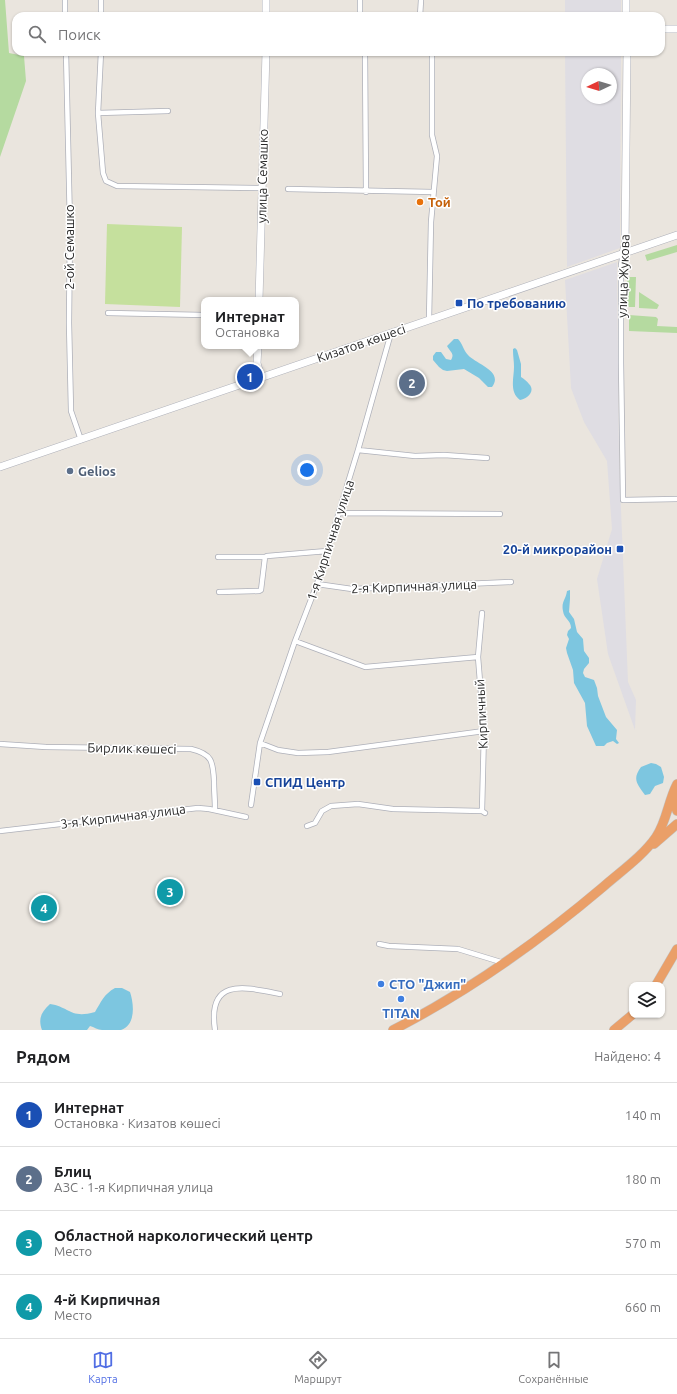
<!DOCTYPE html>
<html lang="ru">
<head>
<meta charset="utf-8">
<style>
	body { margin:0; font-family:Ubuntu,sans-serif; background:#f2f2f2; color:#202124 }
	.controls { position:absolute; right:12px; bottom:12px; display:grid; overflow:hidden; border-radius:8px; box-shadow:0 1px 3px #0004 }
	.controls button { width:36px; height:36px; display:grid; place-items:center; padding:0; border:0; border-bottom:1px solid #e0e0e0; background:#fff; color:#202124; font:20px sans-serif }
	.compass { position:absolute; left:581px; top:68px; width:36px; height:36px; border-radius:50%; background:#fff; box-shadow:0 1px 3px #0004; rotate:266deg }
	.you { position:absolute; left:307px; top:470px; width:14px; height:14px; margin:-10px; border:3px solid #fff; border-radius:50%; background:#1a73e8; box-shadow:0 0 0 6px #1a73e833 }
	.badge { display:grid; place-items:center; width:26px; height:26px; border-radius:50%; background:#516ee4; color:#fff; font-size:13px; font-weight:700 }
	.pin { position:absolute; translate:-50% -50%; border:2px solid #fff; box-shadow:0 1px 4px #0006 }
	.popup { position:absolute; left:201px; top:297px; width:98px; height:52px; box-sizing:border-box; display:grid; place-content:center; border-radius:8px; background:#fff; filter:drop-shadow(0 1px 3px #0005); font-size:13px; white-space:nowrap; color:#757577 }
	.popup b { font-size:15px; color:#202124 }
	.popup::after { content:''; position:absolute; left:50%; top:100%; margin-left:-8px; border:8px solid transparent; border-top-color:#fff }
	.list { margin:0; padding:0; list-style:none }
	h2 { display:flex; justify-content:space-between; align-items:center; height:52px; margin:0; padding:0 16px; font-size:17px }
	h2 small { font-size:13px; font-weight:400; color:#757577 }
	.list li { display:grid; grid-template-columns:26px 1fr auto; gap:12px; align-items:center; box-sizing:border-box; height:64px; padding:0 16px; border-top:1px solid #e0e0e0 }
	.list b { display:block; font-size:15px; white-space:nowrap }
	.list p { margin:0; font-size:13px; white-space:nowrap; color:#757577 }
	.list em { font-size:13px; font-style:normal; color:#757577 }
	.icon { flex:none; width:22px; height:22px; fill:none; stroke:currentColor; stroke-width:2; stroke-linecap:round; stroke-linejoin:round }
	.map { position:relative; flex:none; width:677px; height:1030px; overflow:hidden }
	.search { position:absolute; background:#fff; box-shadow:0 1px 3px #0004; left:12px; right:12px; top:12px; height:44px; display:flex; align-items:center; gap:10px; box-sizing:border-box; padding:0 14px; border-radius:12px; color:#757577; font-size:15px }
	.sheet { height:308px; background:#fff }
	nav { display:flex; justify-content:space-around; align-items:center; box-sizing:border-box; height:56px; border-top:1px solid #e0e0e0; background:#fff; font-size:11px; color:#757577 }
	nav a { display:grid; justify-items:center; gap:2px }
	nav .on { color:#516ee4 }
	.map>svg:first-child { display:block }
	.industrial { fill:#dfdde3; fill-rule:evenodd }
	.green { fill:#b5daa0 }
	.pitch { fill:#c5e09d }
	.water { fill:#7dc6e0 }
	.lines { fill:none; stroke-linecap:round; stroke-linejoin:round }
	.street-casing { stroke:#aeb0b9; stroke-width:6 }
	.secondary-casing { stroke:#aeb0b9; stroke-width:8 }
	.highway-casing { stroke:#c3c3c3; stroke-width:10 }
	.street { stroke:#fff; stroke-width:4.5 }
	.secondary { stroke:#fff; stroke-width:7 }
	.highway { stroke:#ea9f68; stroke-width:9 }
	.food-dot { fill:#e8710a; stroke:#fff; stroke-width:1.5 }
	.transit-dot { fill:#1a4fb4; stroke:#fff; stroke-width:1.5 }
	.service-dot { fill:#5c6f8a; stroke:#fff; stroke-width:1.5 }
	.shop-dot { fill:#3f7fe0; stroke:#fff; stroke-width:1.5 }
	.labels { text-anchor:middle; stroke-width:3; stroke-linejoin:round; paint-order:stroke }
	.street-label { font-size:13px; fill:#2a2a2a; stroke:#fff }
	.food-label { font-size:13px; font-weight:bold; fill:#c56008; stroke:#fff; text-anchor:start }
	.transit-label { font-size:13px; font-weight:bold; fill:#164399; stroke:#fff; text-anchor:start }
	.service-label { font-size:13px; font-weight:bold; fill:#4e5e75; stroke:#fff; text-anchor:start }
	.shop-label { font-size:13px; font-weight:bold; fill:#366cbe; stroke:#fff; text-anchor:start }
</style>
</head>
<body>
<div class="map">
<svg width="677" height="1030" viewBox="0 0 677 1030">
	<rect width="100%" height="100%" fill="#eae5de"/>
	<path class="industrial" d="M 565,0 L 621,0 L 621,16 L 565,16 Z
		M 565,52 L 621,52 L 620,248 L 567,267 ZM 587,74 L 611,74 L 611,98 L 587,98 Z
		M 617,262 L 619,460 L 628,682 L 636,700 L 635,730 L 608,654 L 597,579 L 612,529 L 607,461 L 584,422 L 571,388 L 565,280 Z"/>
	<path class="green" d="M 0,0 L 5,0 L 9,53 L 24,56 L 26,81 L 0,157 Z
		M 677,245 L 677,252 L 647,261 L 645,255 Z
		M 627,277 L 636,277 L 635,307 L 629,307 L 627,305 Z
		M 639,292 L 659,305 L 657,309 L 639,308 Z
		M 629,315 L 656,317 L 658,319 L 657,326 L 677,327 L 677,333 L 629,331 Z"/>
	<path class="pitch" d="M 107,224 L 182,227 L 180,307 L 105,304 Z"/>
	<path class="water" d="M 454,339 L 458,339 C 463,344 463,350 468,355 C 476,364 504,371 492,387 L 488,387 L 479,378 L 464,369 L 447,371 L 443,370 L 439,367 L 433,360 L 433,356 L 436,352 L 441,352 L 446,359 L 451,360 C 455,353 450,352 447,346 Z
		M 515,348 L 517,350 L 521,364 L 521,377 C 524,379 527,381 529,384 C 536,391 527,399 520,400 C 509,392 514,378 514,367 C 514,361 513,356 513,351 L 513,349 Z
		M 570,590 L 570,599 L 569,612 L 574,619 L 577,632 L 583,639 L 584,651 L 589,658 L 589,663 L 584,669 L 583,673 L 585,677 L 594,680 L 597,688 L 598,696 L 606,717 L 617,730 L 616,739 L 619,743 L 617,744 L 613,741 L 607,743 L 604,746 L 596,746 L 587,726 L 585,703 L 574,683 L 573,670 L 567,653 L 566,648 L 569,639 L 567,635 L 568,631 L 571,628 C 571,620 564,619 563,611 C 561,602 566,599 567,591 Z
		M 651,763 L 656,764 L 661,767 L 664,777 L 663,783 L 655,786 L 650,794 L 645,795 C 637,784 632,779 641,767 Z
		M 115,988 L 122,988 L 130,992 C 134,1004 136,1025 121,1030 C 116,1030 107,1030 102,1030 C 98,1030 94,1027 90,1026 L 87,1030 L 42,1030 C 38,1019 41,1012 50,1004 C 70,1007 70,1019 95,1012 C 101,1002 104,994 115,988 Z"/>
	<g class="lines">
		<defs>
			<path id="street" d="M 101,0 L 101,16
				M 360,0 L 360,16
				M 65,16 L 65,0
				M 420,16 L 421,0
				M 66,52 L 70,226 L 69,323 L 71,411 L 81,440
				M 101,52 L 98,113 L 103,173 L 106,181 L 117,186 L 262,188
				M 365,52 L 366,192
				M 98,113 L 168,111
				M 288,189 L 433,192
				M 623,253 L 621,265 L 621,363 L 623,500 L 677,499
				M 108,313 L 204,315
				M 429,320 L 431,222 L 437,156 L 432,135 L 432,52
				M 358,450 L 415,456 L 444,455 L 487,458
				M 340,513 L 500,514
				M 218,557 L 265,557
				M 317,584 L 352,589 L 511,582
				M 219,592 L 259,591 L 261,590 L 265,557 L 267,556 L 327,551
				M 482,613 L 478,657 L 484,731 L 482,811 L 485,813
				M 295,641 L 365,667 L 478,657
				M 260,743 L 278,750 L 298,753 L 328,752 L 484,731
				M 0,744 L 46,747 L 191,749 C 212,754 213,761 214,781 C 214,791 215,800 215,810
				M 251,805 L 260,743 L 295,641 L 317,584 L 358,450 L 391,333
				M 307,826 L 315,823 L 322,811 L 331,806 L 358,804 L 393,809 L 482,811
				M 0,831 L 198,808 L 209,809 L 246,817
				M 379,944 L 389,946 L 458,949 L 504,963
				M 215,1030 C 207,977 245,987 280,994"/>
			<path id="secondary" d="M 626,0 L 626,16
				M 266,16 L 266,0
				M 661,29 L 677,29
				M 623,253 L 625,245 L 627,52
				M 259,300 L 266,52
				M 258,346 L 257,363 L 261,377
				M 0,467 L 677,235"/>
			<path id="highway" d="M 674,795 L 674,803 L 677,811
				M 654,844 L 677,824
				M 656,985 L 677,949
				M 393,1030 C 469,991 538,942 603,887 C 620,872 643,856 656,837 C 667,821 668,801 677,784
				M 614,1030 L 632,1015"/>
		</defs>
		<use href="#street" class="street-casing"/>
		<use href="#secondary" class="secondary-casing"/>
		<use href="#highway" class="highway-casing"/>
		<use href="#street" class="street"/>
		<use href="#secondary" class="secondary"/>
		<use href="#highway" class="highway"/>
	</g>
	<circle class="food-dot" cx="420" cy="202" r="4"/>
	<g class="transit-dot">
		<rect x="455" y="299" width="8" height="8" rx="2"/>
		<rect x="616" y="545" width="8" height="8" rx="2"/>
		<rect x="253" y="778" width="8" height="8" rx="2"/>
	</g>
	<circle class="service-dot" cx="70" cy="471" r="4"/>
	<g class="shop-dot">
		<circle cx="381" cy="984" r="4"/>
		<circle cx="401" cy="999" r="4"/>
	</g>
	<g class="labels">
		<g class="street-label">
			<text transform="translate(262 176) rotate(-89)" y="5">улица Семашко</text>
			<text transform="translate(69 247) rotate(-90)" y="5">2-ой Семашко</text>
			<text transform="translate(623 276) rotate(-88)" y="5">улица Жукова</text>
			<text transform="translate(361 343) rotate(-19)" y="5">Кизатов көшесі</text>
			<text transform="translate(330 540) rotate(-72)" y="5">1-я Кирпичная улица</text>
			<text transform="translate(414 586) rotate(-2)" y="5">2-я Кирпичная улица</text>
			<text transform="translate(481 714) rotate(-93)" y="5">Кирпичный</text>
			<text transform="translate(132 748) rotate(1)" y="5">Бирлик көшесі</text>
			<text transform="translate(123 816) rotate(-7)" y="5">3-я Кирпичная улица</text>
		</g>
		<g class="food-label">
			<text x="428" y="207">Той</text>
		</g>
		<g class="transit-label">
			<text x="467" y="308">По требованию</text>
			<text x="612" y="554" text-anchor="end">20-й микрорайон</text>
			<text x="265" y="787">СПИД Центр</text>
		</g>
		<g class="service-label">
			<text x="78" y="476">Gelios</text>
		</g>
		<g class="shop-label">
			<text x="389" y="989">СТО "Джип"</text>
			<text x="401" y="1018" text-anchor="middle">TITAN</text>
		</g>
	</g>
</svg>
<div class="controls">
<button><svg class="icon" aria-label="layers" viewBox="0 0 24 24"><path d="M12 4l9 5-9 5-9-5zM3 14l9 5 9-5"/></svg></button>
</div>
<svg class="compass" viewBox="-18 -18 36 36"><path d="M0-13l5 13h-10z" fill="#e53935"/><path d="M0 13l5-13h-10z" fill="#757577"/></svg>
<div class="you"></div>
<div class="pin badge" style="left:250px;top:377px;background:#1a4fb4">1</div>
<div class="popup"><b>Интернат</b>Остановка</div>
<div class="pin badge" style="left:412px;top:383px;background:#5c6f8a">2</div>
<div class="pin badge" style="left:170px;top:892px;background:#0f9aa8">3</div>
<div class="pin badge" style="left:44px;top:908px;background:#0f9aa8">4</div>
<div class="search"><svg class="icon" aria-label="search" viewBox="0 0 24 24"><circle cx="10" cy="10" r="6"/><path d="M15 15l6 6"/></svg>Поиск</div>
</div>
<section class="sheet">
<h2>Рядом<small>Найдено: 4</small></h2>
<ul class="list">
<li><span class="badge" style="background:#1a4fb4">1</span><div><b>Интернат</b><p>Остановка · Кизатов көшесі</p></div><em>140 m</em></li>
<li><span class="badge" style="background:#5c6f8a">2</span><div><b>Блиц</b><p>АЗС · 1-я Кирпичная улица</p></div><em>180 m</em></li>
<li><span class="badge" style="background:#0f9aa8">3</span><div><b>Областной наркологический центр</b><p>Место</p></div><em>570 m</em></li>
<li><span class="badge" style="background:#0f9aa8">4</span><div><b>4-й Кирпичная</b><p>Место</p></div><em>660 m</em></li>
</ul>
</section>
<nav>
<a class="on"><svg class="icon" aria-label="map" viewBox="0 0 24 24"><path d="M3 6l6-2 6 2 6-2v14l-6 2-6-2-6 2zM9 4v14M15 6v14"/></svg>Карта</a>
<a><svg class="icon" aria-label="directions" viewBox="0 0 24 24"><path d="M12 3l9 9-9 9-9-9zM9 14v-3h6M13 9l2 2-2 2"/></svg>Маршрут</a>
<a><svg class="icon" aria-label="saved" viewBox="0 0 24 24"><path d="M7 4h10v16l-5-4-5 4z"/></svg>Сохранённые</a>
</nav>
</body>
</html>
